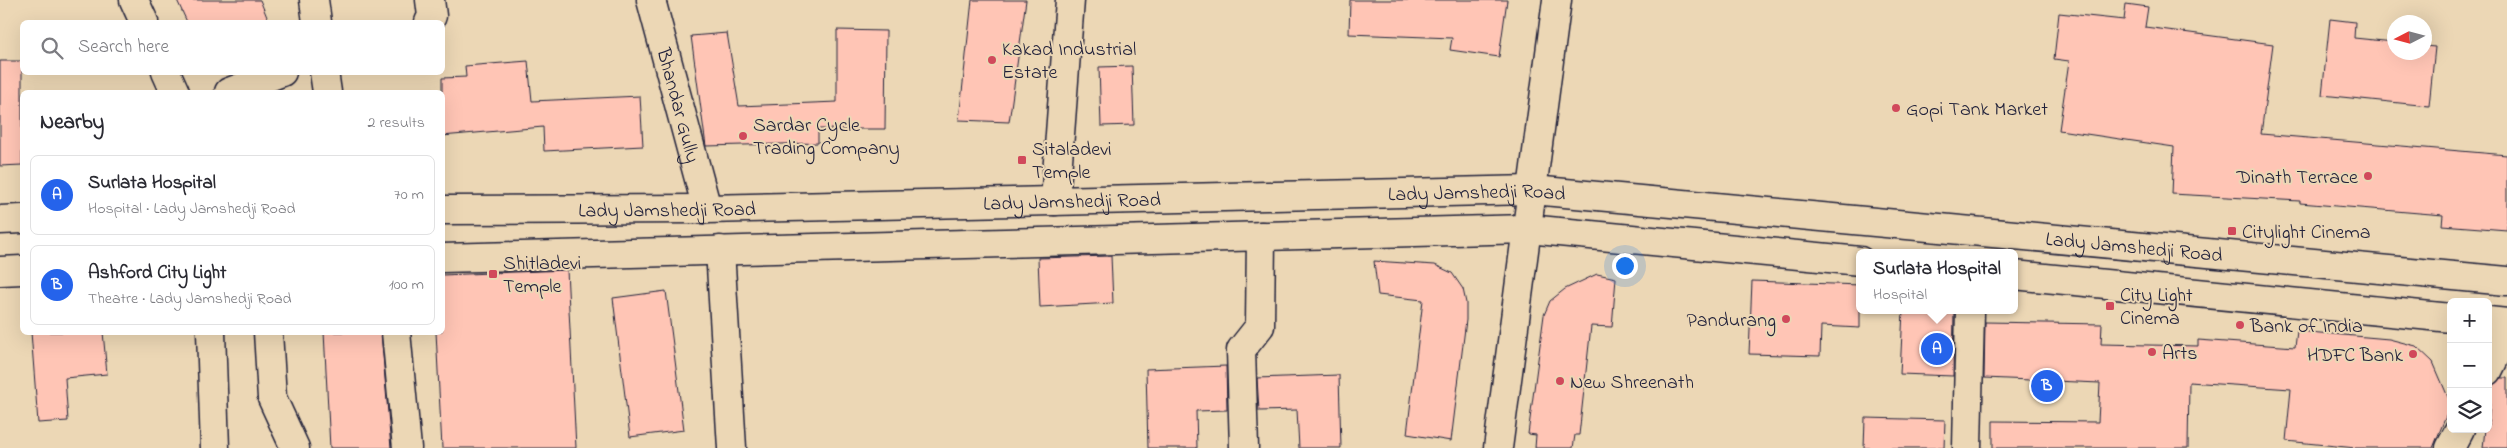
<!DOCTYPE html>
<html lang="en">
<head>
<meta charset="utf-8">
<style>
	body { margin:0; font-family:"Indie Flower",sans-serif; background:#f7f7f7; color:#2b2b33 }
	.controls { position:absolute; right:15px; bottom:15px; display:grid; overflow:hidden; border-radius:8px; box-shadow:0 5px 20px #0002 }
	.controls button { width:45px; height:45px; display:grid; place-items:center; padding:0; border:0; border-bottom:1px solid #e1e1e2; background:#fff; color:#2b2b33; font:25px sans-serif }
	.compass { position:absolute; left:2387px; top:15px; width:45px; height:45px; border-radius:50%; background:#fff; box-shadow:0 5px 20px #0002; rotate:264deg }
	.you { position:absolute; left:1624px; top:265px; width:18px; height:18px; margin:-12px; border:4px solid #fff; border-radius:50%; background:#1a73e8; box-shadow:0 0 0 8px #1a73e833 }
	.badge { display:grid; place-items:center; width:32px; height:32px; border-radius:50%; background:#2563eb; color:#fff; font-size:16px; font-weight:700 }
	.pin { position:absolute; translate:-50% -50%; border:2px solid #fff; box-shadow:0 1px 5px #0006 }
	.popup { position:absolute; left:1856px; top:249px; width:162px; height:65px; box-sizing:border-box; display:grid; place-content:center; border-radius:8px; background:#fff; filter:drop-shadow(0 1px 4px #0005); font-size:16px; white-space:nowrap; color:#7c7c81 }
	.popup b { font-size:19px; color:#2b2b33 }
	.popup::after { content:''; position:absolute; left:50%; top:100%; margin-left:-10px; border:10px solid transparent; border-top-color:#fff }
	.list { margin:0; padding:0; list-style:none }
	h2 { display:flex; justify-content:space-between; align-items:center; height:65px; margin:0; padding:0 20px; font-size:21px }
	h2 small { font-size:16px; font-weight:400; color:#7c7c81 }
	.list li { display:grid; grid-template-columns:32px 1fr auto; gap:15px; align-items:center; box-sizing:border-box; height:80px; margin:0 10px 10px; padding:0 10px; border:1px solid #e1e1e2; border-radius:8px }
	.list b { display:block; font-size:19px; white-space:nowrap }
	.list p { margin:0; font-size:16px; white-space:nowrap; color:#7c7c81 }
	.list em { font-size:16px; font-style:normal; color:#7c7c81 }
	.icon { flex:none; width:28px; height:28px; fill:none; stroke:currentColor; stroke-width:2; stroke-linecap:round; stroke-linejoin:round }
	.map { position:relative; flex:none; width:2507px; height:448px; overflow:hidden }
	.search { position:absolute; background:#fff; box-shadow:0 5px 20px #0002; left:20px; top:20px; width:425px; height:55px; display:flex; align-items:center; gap:12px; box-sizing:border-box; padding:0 18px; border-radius:8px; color:#7c7c81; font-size:19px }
	.panel { position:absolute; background:#fff; box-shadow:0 5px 20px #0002; left:20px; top:90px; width:425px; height:245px; border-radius:8px }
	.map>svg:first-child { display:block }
	.building { fill:#ffc5b5; stroke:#22223b }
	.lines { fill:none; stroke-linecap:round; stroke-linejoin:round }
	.minor-casing { stroke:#22223b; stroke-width:31 }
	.major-casing { stroke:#22223b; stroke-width:31 }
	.minor { stroke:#ecd7b5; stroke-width:28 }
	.major { stroke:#ecd7b5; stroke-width:28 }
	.poi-dot { fill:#d1495b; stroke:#ecd7b5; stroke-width:2 }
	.labels { text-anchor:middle; stroke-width:4; stroke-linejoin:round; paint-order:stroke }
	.poi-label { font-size:20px; fill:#22223b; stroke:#ecd7b5; text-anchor:start }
	.street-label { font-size:20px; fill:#22223b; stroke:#ecd7b5 }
</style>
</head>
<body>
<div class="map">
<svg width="2507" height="448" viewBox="0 0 2507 448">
	<rect width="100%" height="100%" fill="#ecd7b5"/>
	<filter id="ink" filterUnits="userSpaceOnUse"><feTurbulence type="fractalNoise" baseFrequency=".02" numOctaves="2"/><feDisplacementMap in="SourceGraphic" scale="10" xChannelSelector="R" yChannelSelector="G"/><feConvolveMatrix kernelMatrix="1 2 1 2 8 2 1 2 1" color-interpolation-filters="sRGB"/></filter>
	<g filter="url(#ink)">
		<path class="building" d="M 177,0 L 260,0 L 269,22 L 187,22 Z
			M 972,0 L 1026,0 L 1009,122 L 959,120 Z
			M 1350,0 L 1507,0 L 1499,57 L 1450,50 L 1452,38 L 1349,34 Z
			M 2126,4 L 2148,7 L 2145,27 L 2273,44 L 2261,134 L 2507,155 L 2507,230 L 2442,225 L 2443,215 L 2300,203 L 2300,201 L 2172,194 L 2174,147 L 2059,130 L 2069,61 L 2054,59 L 2059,13 L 2124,20 Z
			M 2330,19 L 2355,22 L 2354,38 L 2394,42 L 2394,52 L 2424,52 L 2424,46 L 2435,47 L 2429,106 L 2322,95 Z
			M 837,30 L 886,31 L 885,129 L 818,129 L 818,143 L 706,146 L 691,36 L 727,33 L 739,106 L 837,102 Z
			M 0,61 L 22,61 L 22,165 L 0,166 Z
			M 528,61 L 532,101 L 640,96 L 643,146 L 544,151 L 543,127 L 442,136 L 442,78 L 466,77 L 465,66 Z
			M 1132,66 L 1134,125 L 1101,126 L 1099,67 Z
			M 1111,256 L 1113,303 L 1040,307 L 1038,258 Z
			M 1374,261 L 1435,265 L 1452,273 L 1463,289 L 1466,303 L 1466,320 L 1451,441 L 1407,434 L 1423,300 L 1378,295 Z
			M 567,270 L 576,448 L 442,448 L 436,332 L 442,332 L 442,275 Z
			M 1597,274 L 1616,278 L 1612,327 L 1591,326 L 1579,435 L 1575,435 L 1573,448 L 1535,448 L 1536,435 L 1528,434 L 1544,315 L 1550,301 L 1565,289 Z
			M 1752,281 L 1860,285 L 1860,328 L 1821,326 L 1820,356 L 1749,354 Z
			M 666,291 L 684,430 L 630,437 L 613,298 Z
			M 1903,310 L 1954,310 L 1953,376 L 1900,374 Z
			M 1985,322 L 2102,324 L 2101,344 L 2198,346 L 2198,340 L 2295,347 L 2297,331 L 2389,339 L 2416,346 L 2433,362 L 2451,404 L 2433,448 L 2356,448 L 2286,441 L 2291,389 L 2189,382 L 2188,448 L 1993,448 L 1993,421 L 2098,422 L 2100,383 L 1984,378 Z
			M 31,332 L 103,332 L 107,374 L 65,378 L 68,421 L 38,423 Z
			M 324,332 L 381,332 L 391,448 L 330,448 Z
			M 1226,366 L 1227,410 L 1196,411 L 1197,448 L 1148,448 L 1146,369 Z
			M 1339,375 L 1341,448 L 1299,448 L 1297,410 L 1259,411 L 1257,378 Z
			M 2502,378 L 2507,378 L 2507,448 L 2483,448 L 2485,429 L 2488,429 L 2491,386 Z
			M 1865,418 L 1945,420 L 1944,448 L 1864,448 Z"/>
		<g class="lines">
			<defs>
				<g id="minor">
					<path d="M 134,0 L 144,22"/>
					<path d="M 314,0 L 317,22"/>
					<path id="s1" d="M 651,0 L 707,209"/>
					<path d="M 429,22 L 432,16 L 430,0"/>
					<path d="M 166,72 L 175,92"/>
					<path d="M 324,72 L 327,92"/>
					<path d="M 229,92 L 282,72"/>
					<path d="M 1055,201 L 1070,0"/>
					<path d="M 720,250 L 732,448"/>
					<path d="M 211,332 L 215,448"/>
					<path d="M 268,332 L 272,398 L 295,448"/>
					<path d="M 396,332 L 407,448"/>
					<path d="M 2488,371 L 2507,333"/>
					<path d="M 1244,448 L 1241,350 L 1260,326 L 1261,236"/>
					<path d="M 1967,448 L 1970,310"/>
					<path d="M 2450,448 L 2460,429"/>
				</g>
				<g id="major">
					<path id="s2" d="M 442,210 L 707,209 L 1533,190 L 2507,281"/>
					<path d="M 0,220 L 22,219"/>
					<path d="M 442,258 L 1528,229 L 1860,261"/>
					<path d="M 0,271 L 22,270"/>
					<path d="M 2014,275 L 2451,318"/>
					<path d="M 2488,321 L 2507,323"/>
					<path d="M 1498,448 L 1557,0"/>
				</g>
			</defs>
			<use href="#minor" class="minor-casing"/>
			<use href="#major" class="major-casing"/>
			<use href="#minor" class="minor"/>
			<use href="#major" class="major"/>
		</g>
	</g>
	<g class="poi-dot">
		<circle cx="992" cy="60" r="5"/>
		<circle cx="1896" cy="108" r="5"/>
		<circle cx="743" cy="136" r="5"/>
		<rect x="1017" y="155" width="10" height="10" rx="2.5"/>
		<circle cx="2368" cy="176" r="5"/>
		<rect x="2227" y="226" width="10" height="10" rx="2.5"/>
		<rect x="488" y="269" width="10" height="10" rx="2.5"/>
		<rect x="2105" y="301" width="10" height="10" rx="2.5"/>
		<circle cx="1786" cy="319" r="5"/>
		<circle cx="2240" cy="325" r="5"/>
		<circle cx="2152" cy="352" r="5"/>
		<circle cx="2413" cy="354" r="5"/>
		<circle cx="1560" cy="381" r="5"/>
	</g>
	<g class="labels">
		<g class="poi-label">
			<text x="1002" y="55">Kakad Industrial<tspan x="1002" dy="23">Estate</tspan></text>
			<text x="1906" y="115">Gopi Tank Market</text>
			<text x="753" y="131">Sardar Cycle<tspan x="753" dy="23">Trading Company</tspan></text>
			<text x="1032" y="155">Sitaladevi<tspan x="1032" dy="23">Temple</tspan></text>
			<text x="2358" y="183" text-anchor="end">Dinath Terrace</text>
			<text x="2242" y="238">Citylight Cinema</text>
			<text x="503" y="269">Shitladevi<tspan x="503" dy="23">Temple</tspan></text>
			<text x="2120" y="301">City Light<tspan x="2120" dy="23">Cinema</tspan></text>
			<text x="1776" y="326" text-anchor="end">Pandurang</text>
			<text x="2250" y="332">Bank of India</text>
			<text x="2162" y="359">Arts</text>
			<text x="2403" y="361" text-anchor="end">HDFC Bank</text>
			<text x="1570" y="388">New Shreenath</text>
		</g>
		<g class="street-label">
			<text dy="7" stroke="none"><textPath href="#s1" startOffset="109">Bhandar Gully</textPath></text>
			<text dy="7" stroke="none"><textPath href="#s2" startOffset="1035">Lady Jamshedji Road</textPath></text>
			<text dy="7" stroke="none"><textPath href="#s2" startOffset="630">Lady Jamshedji Road</textPath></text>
			<text dy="7" stroke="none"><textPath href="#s2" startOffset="225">Lady Jamshedji Road</textPath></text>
			<text dy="7" stroke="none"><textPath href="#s2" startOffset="1695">Lady Jamshedji Road</textPath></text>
		</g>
	</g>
</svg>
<div class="controls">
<button>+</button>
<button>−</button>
<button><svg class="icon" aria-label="layers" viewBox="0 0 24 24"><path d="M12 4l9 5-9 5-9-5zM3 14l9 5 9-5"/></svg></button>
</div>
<svg class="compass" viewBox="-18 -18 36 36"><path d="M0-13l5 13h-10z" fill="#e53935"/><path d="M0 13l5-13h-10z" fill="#7c7c81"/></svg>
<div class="you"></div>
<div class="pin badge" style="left:1937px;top:349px">A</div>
<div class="popup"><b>Surlata Hospital</b>Hospital</div>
<div class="pin badge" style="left:2047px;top:386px">B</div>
<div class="search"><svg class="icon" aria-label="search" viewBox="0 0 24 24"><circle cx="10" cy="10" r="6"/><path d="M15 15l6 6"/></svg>Search here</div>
<section class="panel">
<h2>Nearby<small>2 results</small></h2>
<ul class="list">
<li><span class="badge">A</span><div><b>Surlata Hospital</b><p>Hospital · Lady Jamshedji Road</p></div><em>70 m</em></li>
<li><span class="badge">B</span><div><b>Ashford City Light</b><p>Theatre · Lady Jamshedji Road</p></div><em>100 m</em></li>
</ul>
</section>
</div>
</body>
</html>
